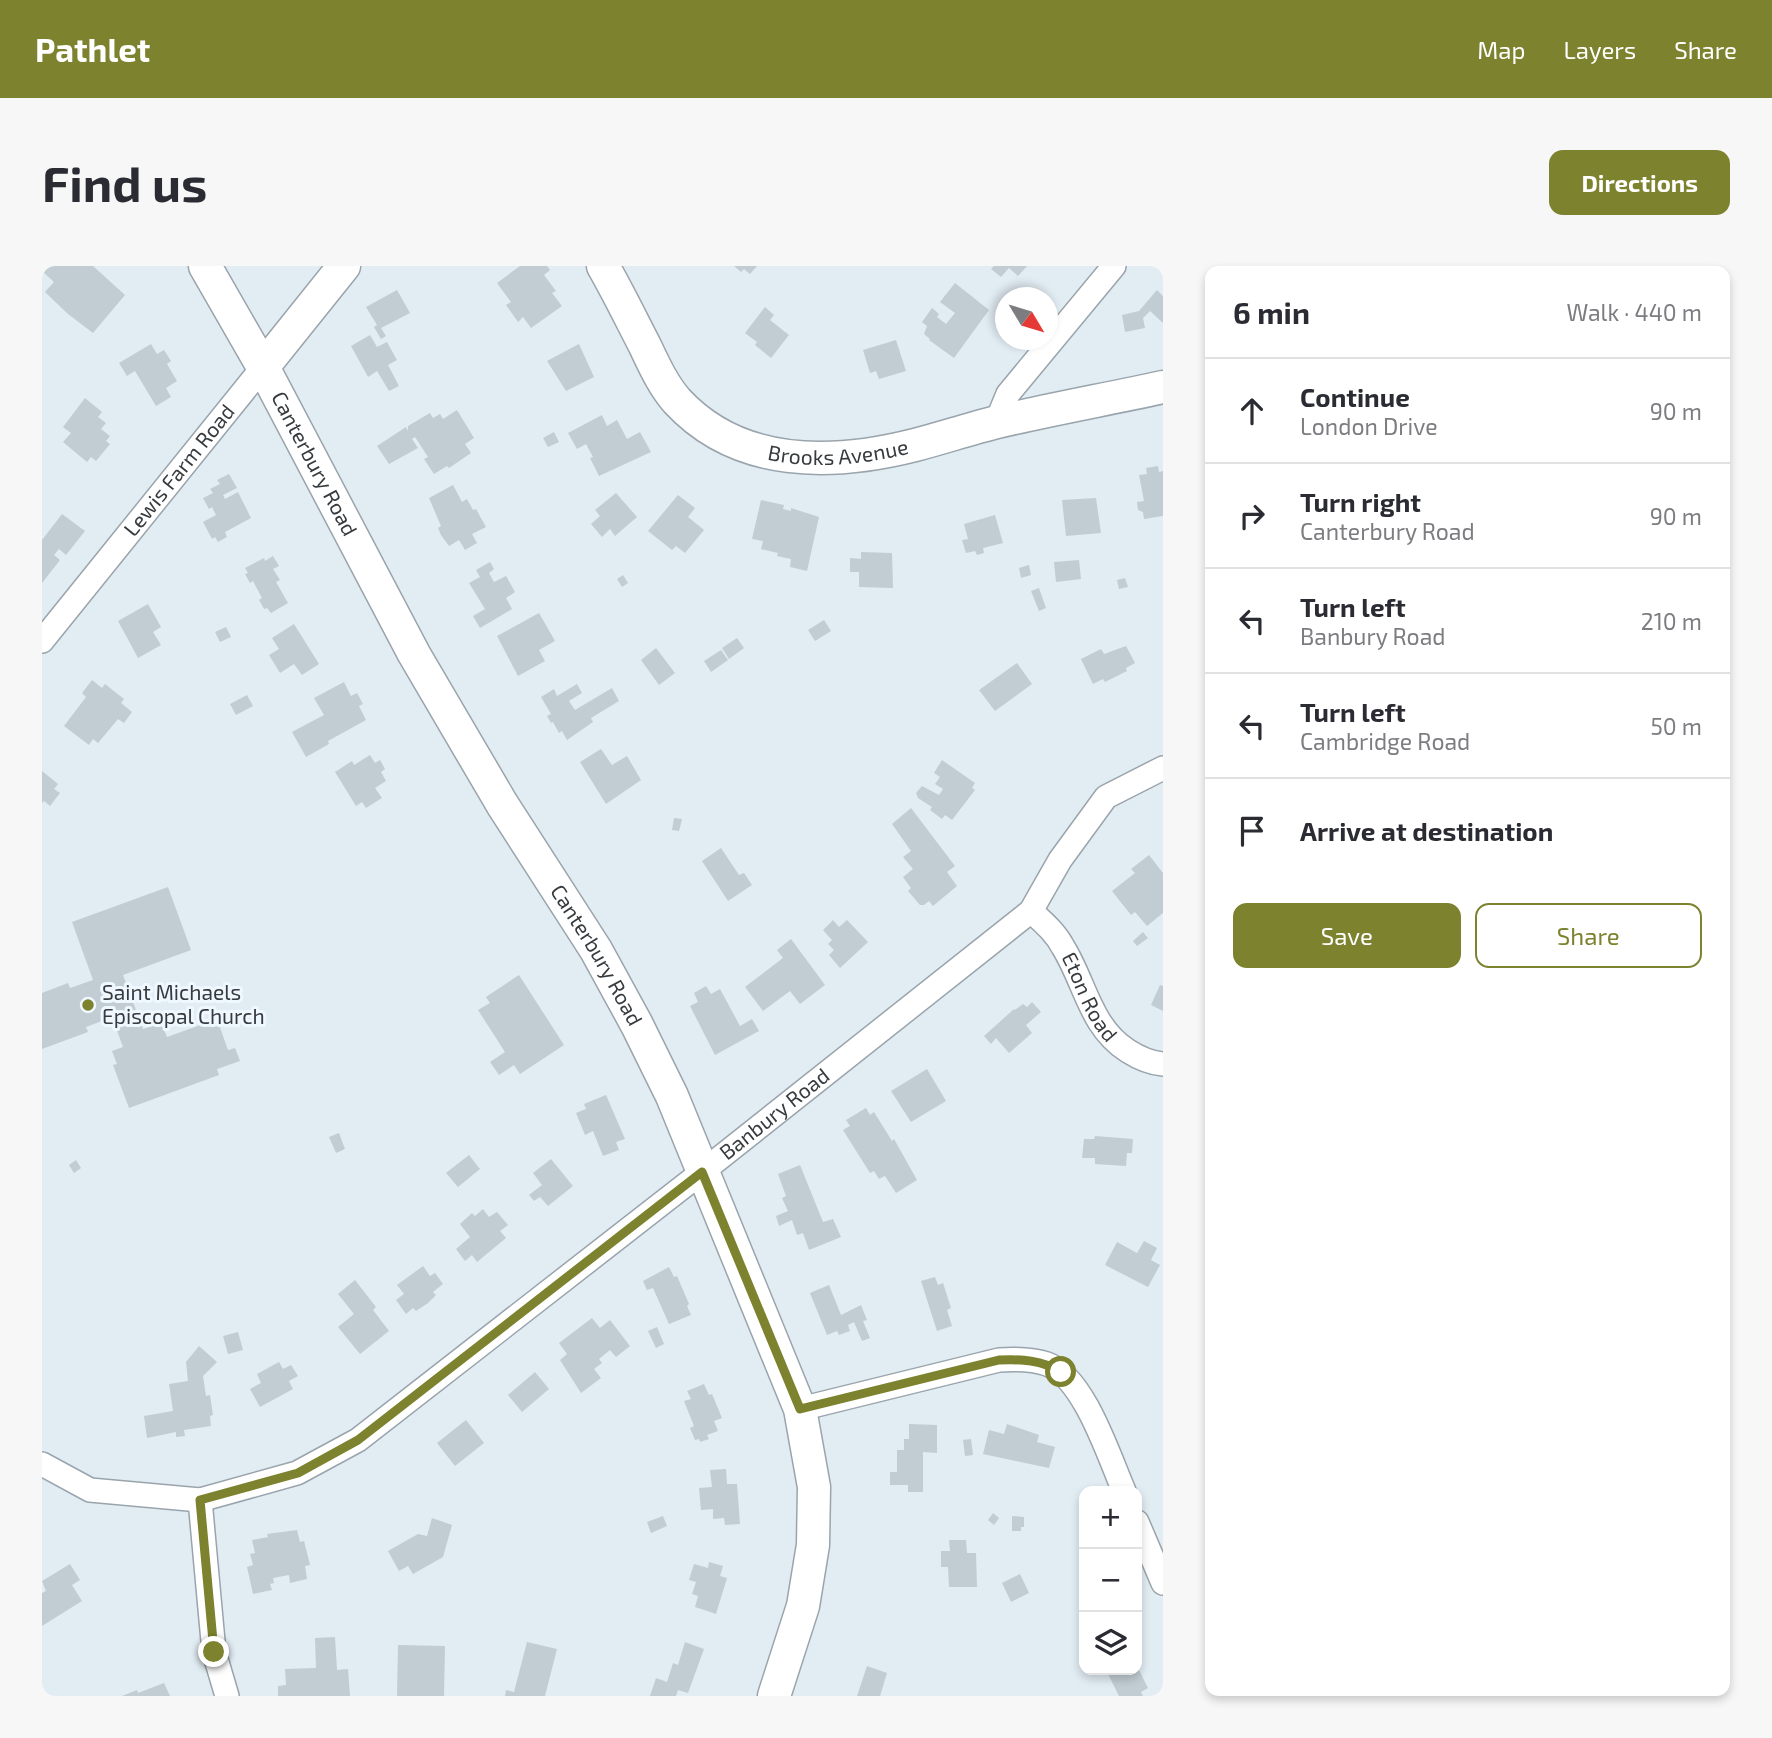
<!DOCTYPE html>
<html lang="en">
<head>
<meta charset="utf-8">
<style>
	body { margin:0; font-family:"Exo 2",sans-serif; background:#f7f7f7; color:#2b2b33 }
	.controls { position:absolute; right:21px; bottom:21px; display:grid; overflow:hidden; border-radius:14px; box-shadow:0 4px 10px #0003 }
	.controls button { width:63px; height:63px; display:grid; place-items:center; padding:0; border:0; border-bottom:2px solid #e1e1e2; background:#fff; color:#2b2b33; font:35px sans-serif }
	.compass { position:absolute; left:953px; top:21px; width:63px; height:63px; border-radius:50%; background:#fff; box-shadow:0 4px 10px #0003; rotate:128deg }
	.stop { position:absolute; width:21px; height:21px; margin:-16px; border:5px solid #7c822d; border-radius:50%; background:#fff }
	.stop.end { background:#7c822d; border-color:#fff; box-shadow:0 2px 7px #0008 }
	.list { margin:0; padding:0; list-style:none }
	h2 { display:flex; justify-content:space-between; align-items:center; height:91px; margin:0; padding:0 28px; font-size:30px }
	h2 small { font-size:23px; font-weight:400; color:#7c7c81 }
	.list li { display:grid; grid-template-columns:46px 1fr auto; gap:21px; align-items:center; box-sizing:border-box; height:105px; padding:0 28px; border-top:2px solid #e1e1e2 }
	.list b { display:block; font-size:26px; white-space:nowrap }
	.list p { margin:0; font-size:23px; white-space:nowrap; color:#7c7c81 }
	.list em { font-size:23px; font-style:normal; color:#7c7c81 }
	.actions { display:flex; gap:14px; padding:21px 28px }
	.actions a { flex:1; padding:16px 0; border:2px solid #7c822d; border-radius:14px; text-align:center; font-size:24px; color:#7c822d }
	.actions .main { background:#7c822d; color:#fff }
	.icon { flex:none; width:38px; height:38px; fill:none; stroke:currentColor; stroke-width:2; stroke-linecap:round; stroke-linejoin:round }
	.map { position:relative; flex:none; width:1121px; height:1430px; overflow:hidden; border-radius:14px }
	header { display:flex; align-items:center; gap:42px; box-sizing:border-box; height:98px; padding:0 35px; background:#7c822d; color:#fff }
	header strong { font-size:33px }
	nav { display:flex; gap:38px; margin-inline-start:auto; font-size:24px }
	.intro { display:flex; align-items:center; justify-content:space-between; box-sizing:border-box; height:168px; padding:0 42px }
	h1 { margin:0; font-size:49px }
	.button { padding:18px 32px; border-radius:14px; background:#7c822d; color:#fff; font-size:24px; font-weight:700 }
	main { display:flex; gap:42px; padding:0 42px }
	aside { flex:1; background:#fff; border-radius:14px; box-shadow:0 4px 10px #0003 }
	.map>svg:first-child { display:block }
	.building { fill:#c1ccd3 }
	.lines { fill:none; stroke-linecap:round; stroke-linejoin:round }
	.street-casing { stroke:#9aa4ac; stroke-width:26 }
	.secondary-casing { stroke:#9aa4ac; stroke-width:35 }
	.street { stroke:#fff; stroke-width:23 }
	.secondary { stroke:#fff; stroke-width:32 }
	.route { stroke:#7c822d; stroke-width:9 }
	.poi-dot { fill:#7c822d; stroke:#f0f8ff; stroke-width:2.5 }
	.labels { text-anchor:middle; stroke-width:6; stroke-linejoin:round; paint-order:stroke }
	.street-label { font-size:21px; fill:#373b3e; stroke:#f0f8ff }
	.poi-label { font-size:21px; fill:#373b3e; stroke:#f0f8ff; text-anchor:start }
</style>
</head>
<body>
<header>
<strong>Pathlet</strong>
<nav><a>Map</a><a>Layers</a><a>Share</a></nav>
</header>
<div class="intro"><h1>Find us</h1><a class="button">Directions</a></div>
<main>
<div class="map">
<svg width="1121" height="1430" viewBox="0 0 1121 1430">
	<rect width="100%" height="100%" fill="#e1ecf3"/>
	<path class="building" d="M 0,0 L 51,0 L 83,29 L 51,67 L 26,48 L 3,26 L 12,16 L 0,5 Z
		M 478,0 L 505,0 L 508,4 L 502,9 L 514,25 L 510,27 L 520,40 L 489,62 L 481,51 L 476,56 L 464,39 L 469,36 L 455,17 Z
		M 692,0 L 715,0 L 708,8 L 702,3 L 699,6 Z
		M 952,0 L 985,0 L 976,10 L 967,2 L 959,11 L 949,3 Z
		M 913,17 L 947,44 L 912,92 L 887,74 L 888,73 L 882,68 L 885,60 L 880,56 L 890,42 L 897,48 L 895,51 L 904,58 L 913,47 L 898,36 Z
		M 355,24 L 368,47 L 339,62 L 344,70 L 339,73 L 332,61 L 335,59 L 324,41 Z
		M 1115,24 L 1121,30 L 1121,57 L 1108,45 L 1101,52 L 1103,62 L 1083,66 L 1080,49 L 1097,45 Z
		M 723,41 L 732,49 L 728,54 L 747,69 L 729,92 L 713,79 L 715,76 L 703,67 Z
		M 328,69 L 335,81 L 345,76 L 355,94 L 346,99 L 357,120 L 347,125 L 335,105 L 326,111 L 309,80 Z
		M 854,74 L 864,105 L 837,113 L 834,105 L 828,107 L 821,84 Z
		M 109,78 L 115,88 L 122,84 L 129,95 L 125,98 L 135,115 L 124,122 L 129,131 L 114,140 L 93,105 L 85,110 L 77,97 Z
		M 537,78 L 552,111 L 524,125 L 505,95 Z
		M 43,132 L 60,146 L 56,151 L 64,157 L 59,163 L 68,170 L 64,175 L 68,178 L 54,195 L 49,191 L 45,196 L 21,176 L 29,167 L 21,161 Z
		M 415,144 L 432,172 L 423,178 L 429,187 L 407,202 L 405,200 L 392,208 L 382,193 L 386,191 L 373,171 L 370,173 L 376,182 L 347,198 L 335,180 L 364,161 L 366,165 L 366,160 L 388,147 L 391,152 L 398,148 L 401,153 Z
		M 560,149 L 565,160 L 575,154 L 585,173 L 598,166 L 609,186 L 557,210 L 548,192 L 551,191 L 544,178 L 535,183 L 526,167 Z
		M 512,166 L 517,176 L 506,181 L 501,172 Z
		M 1116,200 L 1117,206 L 1121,205 L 1121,250 L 1102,253 L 1101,246 L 1096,244 L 1095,236 L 1102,235 L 1097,209 L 1105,208 L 1104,202 Z
		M 187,208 L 195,222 L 181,229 L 183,233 L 196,226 L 209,252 L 183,266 L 185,271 L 176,276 L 173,271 L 170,273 L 161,256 L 174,249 L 170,241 L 167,243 L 161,232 L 171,227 L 168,223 L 178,218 L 175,214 Z
		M 411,219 L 420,236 L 425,233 L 431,244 L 434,243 L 444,261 L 430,268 L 435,277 L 423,284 L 417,274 L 407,280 L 399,269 L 396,262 L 399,260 L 387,232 Z
		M 574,227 L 595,251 L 573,270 L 568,263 L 560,271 L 549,258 L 558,250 L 553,244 Z
		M 636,229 L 653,242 L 646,251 L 662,264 L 643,287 L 634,280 L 630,284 L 606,265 Z
		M 1054,232 L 1059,267 L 1024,270 L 1020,234 Z
		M 719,234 L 742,239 L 741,243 L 749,245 L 749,242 L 777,251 L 765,305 L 748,301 L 749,293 L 735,290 L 736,287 L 719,283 L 721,275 L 710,273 Z
		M 20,248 L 43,265 L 24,289 L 17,283 L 12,289 L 18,294 L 0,317 L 0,274 Z
		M 953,249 L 961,277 L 941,282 L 942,287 L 935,289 L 933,285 L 924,287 L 920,274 L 926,273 L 922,258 Z
		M 819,286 L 850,287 L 851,322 L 817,321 L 817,306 L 808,306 L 808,292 L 819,293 Z
		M 231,290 L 237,300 L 231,303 L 238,314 L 234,316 L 246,337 L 229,347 L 225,342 L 222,343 L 217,334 L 220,332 L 211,315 L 208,317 L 203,308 L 206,307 L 203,302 L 222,292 L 223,295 Z
		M 1037,294 L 1039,313 L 1014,316 L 1012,296 Z
		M 448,296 L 452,303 L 447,307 L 452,316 L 464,310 L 473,326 L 464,332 L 470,343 L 438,362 L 431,350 L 443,343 L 427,317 L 438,311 L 434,304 Z
		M 987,299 L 989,309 L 979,312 L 977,302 Z
		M 581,309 L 586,317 L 580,321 L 575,313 Z
		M 1083,312 L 1086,321 L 1077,323 L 1075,314 Z
		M 997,322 L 1004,342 L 997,345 L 989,325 Z
		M 106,338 L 119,361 L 111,366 L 119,379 L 96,392 L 76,355 Z
		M 497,347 L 513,375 L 497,384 L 503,395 L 476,410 L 455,370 Z
		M 782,354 L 789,365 L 773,375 L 766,364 Z
		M 252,358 L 277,398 L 260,409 L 252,398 L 238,407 L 227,389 L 237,383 L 230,372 Z
		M 184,361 L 189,371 L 178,376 L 173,366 Z
		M 695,372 L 702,382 L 687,393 L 680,382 Z
		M 1084,380 L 1093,397 L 1084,402 L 1085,405 L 1063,416 L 1061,413 L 1051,418 L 1039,393 L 1059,383 L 1062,388 Z
		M 614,382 L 633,407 L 617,419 L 599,394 Z
		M 679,384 L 686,394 L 669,406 L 662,395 Z
		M 975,397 L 990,418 L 953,445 L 937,424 Z
		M 50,414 L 60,422 L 63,418 L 82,433 L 79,437 L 90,446 L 82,457 L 76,453 L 56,477 L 51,473 L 47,479 L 22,460 L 44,431 L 40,427 Z
		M 302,416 L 309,430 L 315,427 L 321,438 L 317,440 L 324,454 L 286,475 L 287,478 L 264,491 L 250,466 L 282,449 L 272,432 Z
		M 535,418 L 540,427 L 527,435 L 533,444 L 570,422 L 577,435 L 549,452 L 551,456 L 525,474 L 520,465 L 517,467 L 511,456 L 509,457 L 505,450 L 509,448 L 499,431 L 512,423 L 515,430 Z
		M 205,429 L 211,440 L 194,449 L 188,438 Z
		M 559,483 L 570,499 L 585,490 L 599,514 L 564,538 L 538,496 Z
		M 328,489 L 333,497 L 338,494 L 343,503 L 339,506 L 344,515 L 333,522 L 340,532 L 324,542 L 320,536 L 314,540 L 293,506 L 310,495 L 312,499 Z
		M 900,494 L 933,517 L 930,522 L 933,524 L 910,554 L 903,549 L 900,553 L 888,544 L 890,541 L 876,532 L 874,527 L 880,520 L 897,529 L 901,523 L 893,518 L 898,511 L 892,507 Z
		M 0,505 L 16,518 L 12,523 L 18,527 L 8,540 L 2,535 L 0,537 Z
		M 869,542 L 913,600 L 905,606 L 915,620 L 891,640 L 887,635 L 882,639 L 878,639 L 866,625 L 869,622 L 861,611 L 871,603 L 861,591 L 869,585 L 850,558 Z
		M 632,552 L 640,553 L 637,565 L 630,564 Z
		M 679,582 L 697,609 L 702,607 L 710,619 L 686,635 L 660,595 Z
		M 1107,589 L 1121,607 L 1121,647 L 1105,660 L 1093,646 L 1089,649 L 1070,625 L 1093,607 L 1089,603 Z
		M 126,621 L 149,684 L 81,709 L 101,763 L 119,757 L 125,771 L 175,753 L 186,784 L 193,782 L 198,795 L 175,803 L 177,809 L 87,842 L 71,799 L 75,798 L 70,785 L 81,781 L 70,751 L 44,761 L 46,766 L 0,783 L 0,727 L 26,717 L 28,722 L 51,714 L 30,656 Z
		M 791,654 L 797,661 L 805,654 L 826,676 L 798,702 L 787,689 L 792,684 L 786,678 L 790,674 L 781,664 Z
		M 1101,666 L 1106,672 L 1095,680 L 1091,675 Z
		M 749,673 L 783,719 L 758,738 L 748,725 L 721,745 L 703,721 L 741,692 L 735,684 Z
		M 477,709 L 522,779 L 478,808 L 472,799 L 457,809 L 448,796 L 463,786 L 436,744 L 448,737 L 444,731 Z
		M 1118,719 L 1121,720 L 1121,745 L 1109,739 Z
		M 664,720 L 669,728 L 678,723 L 698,760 L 710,753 L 717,765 L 673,789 L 648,740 L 656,736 L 652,727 Z
		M 990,736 L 999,746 L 984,759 L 990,767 L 967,787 L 954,772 L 949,778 L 942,770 L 972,743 L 973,744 L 981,738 L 985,741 Z
		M 885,803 L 904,835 L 869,856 L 849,825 Z
		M 564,829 L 583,873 L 574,876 L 577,884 L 561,890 L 551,865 L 543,869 L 534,847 L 544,843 L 542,838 Z
		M 824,842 L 828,849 L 832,846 L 850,875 L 852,873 L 875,914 L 854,927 L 843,910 L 837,913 L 832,905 L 828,907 L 801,864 L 808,860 L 804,854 Z
		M 297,867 L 303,883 L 294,887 L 287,871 Z
		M 1053,870 L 1091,873 L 1090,887 L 1085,887 L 1084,900 L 1053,898 L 1053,892 L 1040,892 L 1042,873 L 1052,873 Z
		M 427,889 L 438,903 L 416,921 L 404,907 Z
		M 509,893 L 531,920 L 506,940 L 498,931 L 492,935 L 487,929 L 500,919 L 491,907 Z
		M 34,894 L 39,902 L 32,907 L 27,899 Z
		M 758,899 L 781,956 L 791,953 L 799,971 L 767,984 L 761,967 L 755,969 L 750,954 L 737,960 L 734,950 L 746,945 L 740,932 L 744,930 L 736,908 Z
		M 441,943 L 447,951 L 455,946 L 466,959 L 458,965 L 464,972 L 435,996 L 430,989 L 423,995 L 414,983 L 428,971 L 418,958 L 430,947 L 433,950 Z
		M 1102,975 L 1115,982 L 1109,994 L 1118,999 L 1106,1021 L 1063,999 L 1075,976 L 1095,987 Z
		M 381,1000 L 388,1010 L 393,1007 L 401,1018 L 391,1026 L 394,1029 L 386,1037 L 374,1045 L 371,1042 L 364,1048 L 354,1034 L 362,1028 L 355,1019 Z
		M 627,1001 L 632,1011 L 635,1010 L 647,1038 L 645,1040 L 649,1049 L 627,1058 L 611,1022 L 605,1024 L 601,1015 Z
		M 893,1011 L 896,1019 L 901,1017 L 909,1042 L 905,1044 L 910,1060 L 895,1065 L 879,1015 Z
		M 313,1014 L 334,1041 L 331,1044 L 347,1065 L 318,1088 L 296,1061 L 312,1048 L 296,1028 Z
		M 787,1019 L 799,1049 L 819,1039 L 825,1054 L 821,1055 L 828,1072 L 820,1075 L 812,1056 L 806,1059 L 808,1065 L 797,1069 L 795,1065 L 785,1069 L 768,1027 Z
		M 550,1052 L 558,1062 L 568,1054 L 588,1080 L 574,1091 L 568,1084 L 557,1093 L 560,1097 L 552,1103 L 559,1112 L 539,1127 L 518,1094 L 525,1088 L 517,1077 Z
		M 615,1061 L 622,1078 L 614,1082 L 606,1065 Z
		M 196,1066 L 201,1084 L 186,1088 L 181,1070 Z
		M 157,1080 L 175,1096 L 161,1110 L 164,1130 L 168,1129 L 171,1149 L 168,1150 L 169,1160 L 142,1164 L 143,1170 L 134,1171 L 134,1166 L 105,1172 L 102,1150 L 131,1145 L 127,1118 L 146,1115 L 144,1096 Z
		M 237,1096 L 241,1103 L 249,1099 L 256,1110 L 247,1115 L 251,1123 L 218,1141 L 208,1123 L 219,1117 L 215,1108 Z
		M 493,1106 L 507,1123 L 480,1146 L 466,1129 Z
		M 662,1118 L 667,1129 L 670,1128 L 680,1152 L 672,1155 L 676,1165 L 665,1169 L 667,1173 L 658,1176 L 657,1173 L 653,1174 L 648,1162 L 652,1160 L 642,1135 L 649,1133 L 645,1125 Z
		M 424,1154 L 442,1177 L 413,1200 L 395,1177 Z
		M 867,1158 L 895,1159 L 895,1187 L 881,1186 L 881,1226 L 866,1226 L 866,1219 L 848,1219 L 848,1206 L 855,1206 L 855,1184 L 862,1184 L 862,1173 L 867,1173 Z
		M 965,1158 L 997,1169 L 995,1176 L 1013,1181 L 1007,1202 L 941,1188 L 947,1164 L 962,1168 Z
		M 929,1173 L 931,1189 L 923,1190 L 921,1174 Z
		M 684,1203 L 685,1218 L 695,1218 L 698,1258 L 683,1259 L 682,1252 L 671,1253 L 671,1243 L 659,1244 L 657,1222 L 670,1221 L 668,1204 Z
		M 951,1247 L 957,1252 L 952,1259 L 946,1254 Z
		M 621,1250 L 625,1260 L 609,1267 L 605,1256 Z
		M 970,1250 L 982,1251 L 982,1261 L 979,1261 L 979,1265 L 970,1265 Z
		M 390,1252 L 410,1259 L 401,1291 L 371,1308 L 366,1300 L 357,1305 L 346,1285 L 376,1268 L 385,1270 Z
		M 255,1264 L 258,1276 L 262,1275 L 268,1299 L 263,1300 L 265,1313 L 248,1317 L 247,1309 L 231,1312 L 232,1317 L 228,1318 L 230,1324 L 211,1328 L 205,1301 L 211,1299 L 208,1288 L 213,1287 L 210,1274 L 226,1271 L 225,1268 Z
		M 907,1274 L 924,1274 L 925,1287 L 934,1287 L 935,1321 L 907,1321 L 906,1301 L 899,1301 L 899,1285 L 908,1285 Z
		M 667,1296 L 681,1300 L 678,1310 L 685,1312 L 674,1348 L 653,1341 L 656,1330 L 650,1328 L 654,1316 L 647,1314 L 652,1298 L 666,1302 Z
		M 28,1298 L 38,1314 L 30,1319 L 40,1335 L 0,1360 L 0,1327 L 4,1325 L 0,1315 Z
		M 978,1308 L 987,1327 L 969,1336 L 960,1317 Z
		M 293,1371 L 295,1404 L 306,1403 L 308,1430 L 236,1430 L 236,1420 L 244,1419 L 243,1403 L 274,1402 L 273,1372 Z
		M 485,1376 L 515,1383 L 503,1430 L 463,1430 L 464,1424 L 472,1426 Z
		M 643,1376 L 662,1383 L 646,1427 L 636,1424 L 634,1430 L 608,1430 L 614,1412 L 625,1416 L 631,1397 L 636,1399 Z
		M 356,1379 L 403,1380 L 402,1430 L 355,1430 Z
		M 825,1400 L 845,1407 L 838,1430 L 815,1430 Z
		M 1095,1400 L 1106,1422 L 1099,1426 L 1101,1430 L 1077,1430 L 1064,1404 L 1095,1404 Z
		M 122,1417 L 128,1430 L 80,1430 L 95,1424 L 96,1427 Z"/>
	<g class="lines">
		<defs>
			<g id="street">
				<path d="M 954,157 L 966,128 L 1072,0"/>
				<path id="s1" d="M 0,375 L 221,101"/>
				<path id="s2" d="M 989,645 C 1001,656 1013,666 1021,681 C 1043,716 1048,761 1086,785 C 1097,792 1108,797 1121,798"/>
				<path d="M 758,1143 L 957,1094 C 973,1093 990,1093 1005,1098 C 1042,1111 1067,1191 1082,1225"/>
				<path id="s3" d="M 0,1198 L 48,1224 L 158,1234 L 255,1207 L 316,1174 L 660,906 L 989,645 L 1018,594 L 1064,531 L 1121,502"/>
				<path d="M 158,1234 L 172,1386 L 185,1430"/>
				<path d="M 1095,1256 L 1121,1317"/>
			</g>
			<g id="secondary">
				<path id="s4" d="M 163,0 L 221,101 L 372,388 L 460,538 L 554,684 L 595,759 L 630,830 L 758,1143 L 772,1221 L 771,1279 L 761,1340 L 732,1430"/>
				<path id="s5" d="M 561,0 C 576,26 589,53 603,80 C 612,99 621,119 635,135 C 697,202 790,200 873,179 C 900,172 927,163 955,156 C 1010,143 1066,133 1121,121"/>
				<path d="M 221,101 L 302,0"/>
			</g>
		</defs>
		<use href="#street" class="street-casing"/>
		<use href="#secondary" class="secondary-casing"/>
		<use href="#street" class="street"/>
		<use href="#secondary" class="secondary"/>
	</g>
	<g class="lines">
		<path class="route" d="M 172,1386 L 158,1234 L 256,1207 L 316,1174 L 660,906 L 758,1143 L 957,1094 C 979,1093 1000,1094 1019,1106"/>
	</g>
	<circle class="poi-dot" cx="46" cy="739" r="7"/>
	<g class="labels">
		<g class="street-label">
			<text dy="7" stroke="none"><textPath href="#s5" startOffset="331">Brooks Avenue</textPath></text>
			<text dy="7" stroke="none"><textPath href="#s4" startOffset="226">Canterbury Road</textPath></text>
			<text dy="7" stroke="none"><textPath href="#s1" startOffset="219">Lewis Farm Road</textPath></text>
			<text dy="7" stroke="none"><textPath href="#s4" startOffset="793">Canterbury Road</textPath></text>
			<text dy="7" stroke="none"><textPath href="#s2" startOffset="105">Eton Road</textPath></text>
			<text dy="7" stroke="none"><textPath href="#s3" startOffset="864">Banbury Road</textPath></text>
		</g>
		<g class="poi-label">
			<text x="60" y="734">Saint Michaels<tspan x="60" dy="24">Episcopal Church</tspan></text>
		</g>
	</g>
</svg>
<div class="controls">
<button>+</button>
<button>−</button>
<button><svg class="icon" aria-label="layers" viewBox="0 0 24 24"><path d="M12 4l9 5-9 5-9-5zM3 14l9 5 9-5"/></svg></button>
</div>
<svg class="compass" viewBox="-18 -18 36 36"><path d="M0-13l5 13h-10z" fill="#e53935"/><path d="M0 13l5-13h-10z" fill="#7c7c81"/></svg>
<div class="stop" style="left:1019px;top:1106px"></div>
<div class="stop end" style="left:172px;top:1386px"></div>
</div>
<aside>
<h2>6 min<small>Walk · 440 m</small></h2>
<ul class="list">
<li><svg class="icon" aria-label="ahead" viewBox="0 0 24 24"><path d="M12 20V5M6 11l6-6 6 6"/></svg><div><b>Continue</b><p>London Drive</p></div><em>90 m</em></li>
<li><svg class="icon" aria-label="right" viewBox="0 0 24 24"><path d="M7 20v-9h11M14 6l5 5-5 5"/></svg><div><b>Turn right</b><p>Canterbury Road</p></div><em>90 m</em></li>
<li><svg class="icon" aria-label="left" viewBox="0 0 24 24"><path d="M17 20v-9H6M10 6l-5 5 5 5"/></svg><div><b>Turn left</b><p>Banbury Road</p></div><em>210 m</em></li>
<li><svg class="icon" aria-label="left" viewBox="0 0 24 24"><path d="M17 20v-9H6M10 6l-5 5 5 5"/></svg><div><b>Turn left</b><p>Cambridge Road</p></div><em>50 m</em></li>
<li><svg class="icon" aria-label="arrive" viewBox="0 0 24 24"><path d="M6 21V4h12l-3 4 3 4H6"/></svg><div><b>Arrive at destination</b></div></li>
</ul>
<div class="actions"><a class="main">Save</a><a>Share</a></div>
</aside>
</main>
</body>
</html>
